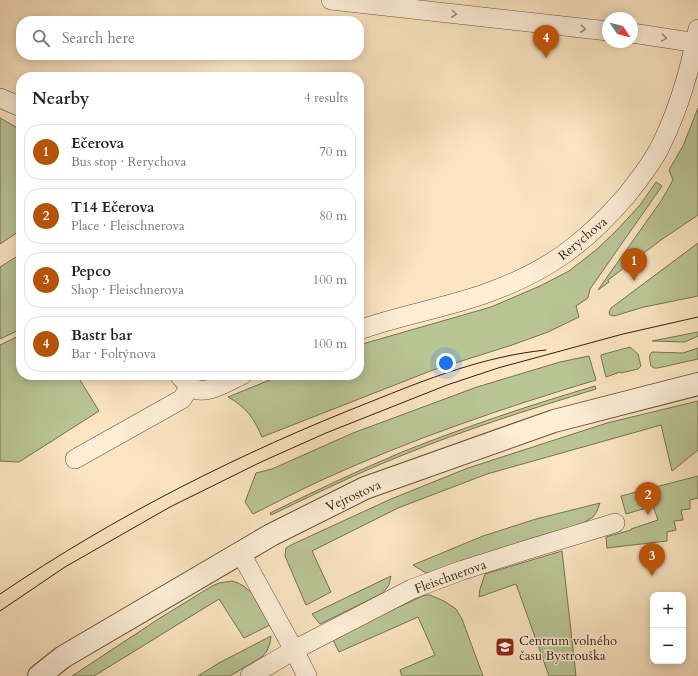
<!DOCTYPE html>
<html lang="en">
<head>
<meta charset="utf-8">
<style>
	body { margin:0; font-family:Cardo,serif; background:#f6f6f6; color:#222 }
	.controls { position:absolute; right:12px; bottom:12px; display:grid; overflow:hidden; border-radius:8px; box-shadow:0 2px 10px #0003 }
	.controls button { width:36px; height:36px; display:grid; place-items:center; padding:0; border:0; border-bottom:1px solid #e0e0e0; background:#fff; color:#222; font:20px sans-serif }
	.compass { position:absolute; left:602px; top:12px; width:36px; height:36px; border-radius:50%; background:#fff; box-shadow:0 2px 10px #0003; rotate:125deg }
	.you { position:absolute; left:446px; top:363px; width:14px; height:14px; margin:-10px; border:3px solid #fff; border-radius:50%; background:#1a73e8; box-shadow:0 0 0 6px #1a73e833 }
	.badge { display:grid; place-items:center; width:26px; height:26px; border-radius:50%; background:#b45309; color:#fff; font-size:13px; font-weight:700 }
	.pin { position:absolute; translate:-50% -33px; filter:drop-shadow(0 1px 2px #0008) }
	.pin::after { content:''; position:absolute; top:21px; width:14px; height:12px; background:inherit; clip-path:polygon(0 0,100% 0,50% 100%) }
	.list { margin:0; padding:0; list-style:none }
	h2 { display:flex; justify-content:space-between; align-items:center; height:52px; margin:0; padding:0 16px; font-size:17px }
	h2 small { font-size:13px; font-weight:400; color:#767676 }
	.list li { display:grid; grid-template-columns:26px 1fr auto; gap:12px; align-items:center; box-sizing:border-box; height:56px; margin:0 8px 8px; padding:0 8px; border:1px solid #e0e0e0; border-radius:16px }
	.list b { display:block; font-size:15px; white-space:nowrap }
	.list p { margin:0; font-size:13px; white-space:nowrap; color:#767676 }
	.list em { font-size:13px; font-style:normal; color:#767676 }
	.icon { flex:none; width:22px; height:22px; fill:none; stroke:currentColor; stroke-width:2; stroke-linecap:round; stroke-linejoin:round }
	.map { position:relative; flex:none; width:698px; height:676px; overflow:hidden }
	.search { position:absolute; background:#fff; box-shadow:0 2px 10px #0003; left:16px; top:16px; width:348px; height:44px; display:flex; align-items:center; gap:10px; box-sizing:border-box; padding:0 14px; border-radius:16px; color:#767676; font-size:15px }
	.panel { position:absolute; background:#fff; box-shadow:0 2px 10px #0003; left:16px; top:72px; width:348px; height:308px; border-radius:16px }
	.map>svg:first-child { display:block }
	.green { fill:#bac596; stroke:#767250 }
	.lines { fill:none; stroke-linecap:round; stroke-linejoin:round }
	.minor-casing { stroke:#635038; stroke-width:20 }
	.tertiary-casing { stroke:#635038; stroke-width:24 }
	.minor { stroke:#fcedd7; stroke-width:19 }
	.tertiary { stroke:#fcedd7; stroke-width:22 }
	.tram { stroke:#311f0b; stroke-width:1 }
	.oneway { stroke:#a1907b }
	.labels { text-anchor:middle; stroke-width:3; stroke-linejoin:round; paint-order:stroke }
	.street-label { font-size:13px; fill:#311f0b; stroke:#fcedd7 }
	.poi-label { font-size:13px; fill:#311f0b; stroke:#fcedd7; text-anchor:start }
</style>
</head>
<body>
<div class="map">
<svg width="698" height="676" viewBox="0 0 698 676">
	<rect width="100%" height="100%" fill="#fae4c1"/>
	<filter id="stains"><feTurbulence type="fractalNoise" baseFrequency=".005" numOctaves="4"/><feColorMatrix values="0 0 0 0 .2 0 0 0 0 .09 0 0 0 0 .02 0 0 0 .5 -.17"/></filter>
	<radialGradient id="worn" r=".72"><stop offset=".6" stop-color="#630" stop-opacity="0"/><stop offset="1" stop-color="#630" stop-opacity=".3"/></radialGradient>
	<path class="green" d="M 698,108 L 698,215 L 661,240 L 608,280 L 609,282 L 598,290 L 661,201 L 673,180 L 669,170 L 683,146 Z
		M 0,118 L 21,130 L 21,230 L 0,244 Z
		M 656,182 L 662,186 L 590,289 L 588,298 L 576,306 L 579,317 L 548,332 L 512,345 L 433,370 L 262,437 C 254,418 246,407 228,397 L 282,375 L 359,375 L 359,345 L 491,307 L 540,286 L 569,271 L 596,250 L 616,231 L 640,205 Z
		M 698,243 L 698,296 L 644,307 L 614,316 L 610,315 L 609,312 L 611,308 Z
		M 21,254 L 21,329 L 0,339 L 0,267 Z
		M 698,332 L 698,336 L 685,342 L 652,341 Z
		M 21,335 L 21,375 L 77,375 L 99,411 L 19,462 L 0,461 L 0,345 Z
		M 630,347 L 638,354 L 641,366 L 638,369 L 621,373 L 620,372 L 606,377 L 601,357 L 601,355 Z
		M 698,348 L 698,359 L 658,368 L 654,368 L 651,366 C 650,361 648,355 652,352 L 683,353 Z
		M 589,356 L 596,380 C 503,408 412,439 324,479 C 300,490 277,502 253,514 L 245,502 L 256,473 L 272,469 L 353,433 L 477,387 L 560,362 Z
		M 595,386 L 596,389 C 531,409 466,429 403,455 C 358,473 315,494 271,515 L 270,513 C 313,492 357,471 402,452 C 465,427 530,405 595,386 Z
		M 698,401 L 698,450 L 672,471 L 661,425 L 487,474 L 398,508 L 312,551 L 331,592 L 306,605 L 285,556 L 286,548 L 293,544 L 391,499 L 468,468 L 607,423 Z
		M 698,476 L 698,498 L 690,500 L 690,509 L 681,510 L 683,520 L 674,521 L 676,530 L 667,532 L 667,541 L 607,548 L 606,537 L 631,530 L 631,529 L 658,520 L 653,506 L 626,514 L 621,496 Z
		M 600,503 L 597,511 L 593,517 L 580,525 L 536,537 L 432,573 L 426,573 L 413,565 L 483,536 L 536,519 Z
		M 562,551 L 576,676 L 549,676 L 516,584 L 479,597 L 480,589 L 485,574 Z
		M 391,576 L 389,585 L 383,593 L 320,624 L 312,614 Z
		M 232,581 C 254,587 260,606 270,625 L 244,638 L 219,599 L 94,676 L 72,676 L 160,618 L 212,586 L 219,583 Z
		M 425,595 L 430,595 L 444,601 L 456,609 L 462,619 L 483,676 L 402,676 L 400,670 L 435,655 L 418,617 L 339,652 L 333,640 L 379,616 Z
		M 271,636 L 270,643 L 267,651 L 262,657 L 230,676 L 198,676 L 219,663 Z"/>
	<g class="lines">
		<defs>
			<path id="minor" d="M 331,0 L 608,31
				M 632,33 L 698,43
				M 0,98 L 21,107
				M 359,330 C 401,315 445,308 487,293 C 546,272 585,244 626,196 C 638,181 650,166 659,149 C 678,112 690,70 698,29
				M 179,375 C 183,379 186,384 191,387 C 205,397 228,381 242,375
				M 75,459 L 182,399 L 190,386
				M 240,552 L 294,650 L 307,676
				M 250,676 L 294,650 L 412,589 L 460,571 L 523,551 L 615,523"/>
			<path id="tertiary" d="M 39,676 L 63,657 L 271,535 L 365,488 L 554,421 L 698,384"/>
		</defs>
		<use href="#minor" class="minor-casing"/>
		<use href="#tertiary" class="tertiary-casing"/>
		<use href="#minor" class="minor"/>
		<use href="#tertiary" class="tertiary"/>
		<path class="tram" d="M 0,594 C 115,516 240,453 370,402 C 427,379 485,356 546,350
			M 0,611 L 65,567 L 170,507 L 261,462 L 326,433 L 447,385 L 498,368 L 623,334 L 698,317"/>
	</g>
	<defs><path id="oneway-chevron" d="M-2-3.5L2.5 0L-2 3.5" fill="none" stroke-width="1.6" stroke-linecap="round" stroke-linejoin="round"/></defs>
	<g class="oneway">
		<use href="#oneway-chevron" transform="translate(454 14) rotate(7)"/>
		<use href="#oneway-chevron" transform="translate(583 29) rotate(7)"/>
		<use href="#oneway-chevron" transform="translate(664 38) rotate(9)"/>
	</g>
	<defs>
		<symbol id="school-square" viewBox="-11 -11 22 22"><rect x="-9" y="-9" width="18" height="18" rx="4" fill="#8f2418" stroke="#fcedd7"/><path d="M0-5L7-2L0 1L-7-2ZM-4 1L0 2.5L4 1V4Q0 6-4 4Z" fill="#fff"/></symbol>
	</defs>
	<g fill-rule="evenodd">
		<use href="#school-square" x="494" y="636" width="22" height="22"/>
	</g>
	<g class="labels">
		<g class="street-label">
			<text transform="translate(582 238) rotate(-40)" y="5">Rerychova</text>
			<text transform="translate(353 495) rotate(-24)" y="5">Vejrostova</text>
			<text transform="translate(450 576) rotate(-20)" y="5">Fleischnerova</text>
		</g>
		<g class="poi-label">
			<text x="519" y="645">Centrum volného<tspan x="519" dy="15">času Bystrouška</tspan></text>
		</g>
	</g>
	<rect width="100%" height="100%" filter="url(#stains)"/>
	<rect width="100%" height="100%" fill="url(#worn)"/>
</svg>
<div class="controls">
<button>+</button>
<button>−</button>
</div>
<svg class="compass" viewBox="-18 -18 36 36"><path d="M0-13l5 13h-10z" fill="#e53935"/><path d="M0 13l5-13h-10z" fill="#767676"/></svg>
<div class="you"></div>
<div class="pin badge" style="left:634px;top:281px">1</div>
<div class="pin badge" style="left:648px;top:515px">2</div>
<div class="pin badge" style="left:652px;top:576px">3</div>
<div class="pin badge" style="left:546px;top:58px">4</div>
<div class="search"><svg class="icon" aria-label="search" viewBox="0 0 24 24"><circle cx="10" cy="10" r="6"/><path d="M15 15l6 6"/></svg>Search here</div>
<section class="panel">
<h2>Nearby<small>4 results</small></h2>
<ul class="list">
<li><span class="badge">1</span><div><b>Ečerova</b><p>Bus stop · Rerychova</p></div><em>70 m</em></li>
<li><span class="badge">2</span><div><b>T14 Ečerova</b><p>Place · Fleischnerova</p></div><em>80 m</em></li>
<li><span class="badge">3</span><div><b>Pepco</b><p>Shop · Fleischnerova</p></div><em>100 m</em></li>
<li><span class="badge">4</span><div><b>Bastr bar</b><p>Bar · Foltýnova</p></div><em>100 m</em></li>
</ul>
</section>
</div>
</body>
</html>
